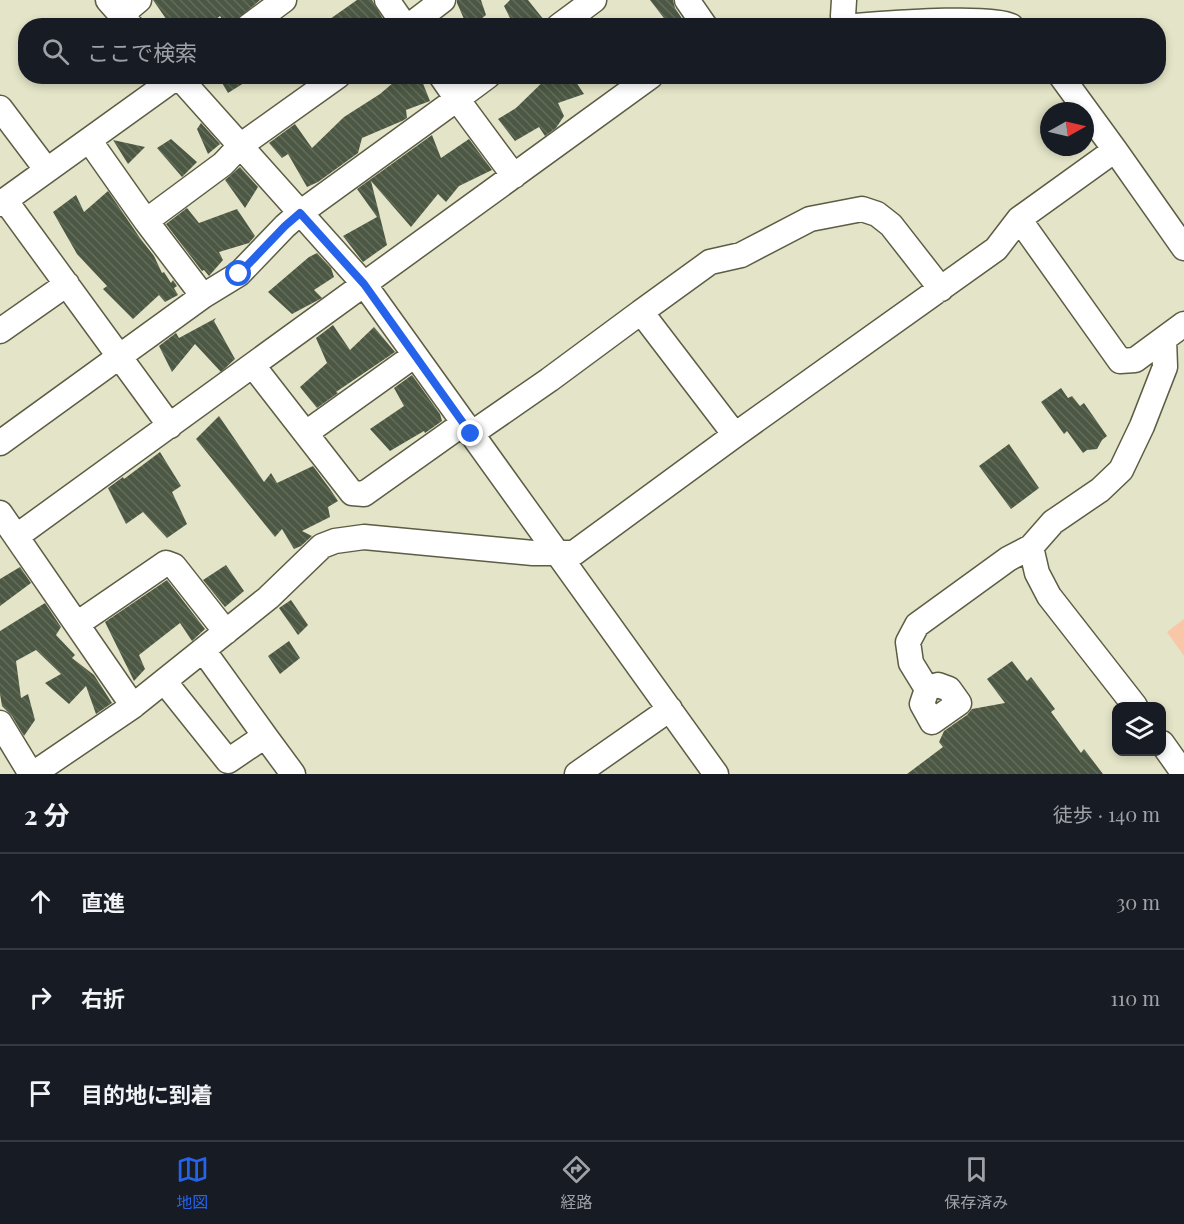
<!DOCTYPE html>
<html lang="ja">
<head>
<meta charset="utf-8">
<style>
	body { margin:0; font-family:"Playfair Display","Noto Sans JP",serif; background:#20242c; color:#f1f3f6 }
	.controls { position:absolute; right:18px; bottom:18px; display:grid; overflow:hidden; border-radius:12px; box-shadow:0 3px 9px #0003 }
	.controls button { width:54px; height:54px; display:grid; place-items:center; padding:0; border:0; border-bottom:2px solid #363941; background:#171b24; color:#f1f3f6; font:30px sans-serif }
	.compass { position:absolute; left:1040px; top:102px; width:54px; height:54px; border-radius:50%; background:#171b24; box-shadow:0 3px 9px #0003; rotate:82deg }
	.stop { position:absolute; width:18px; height:18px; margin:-14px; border:4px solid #2563eb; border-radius:50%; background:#fff }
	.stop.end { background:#2563eb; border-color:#fff; box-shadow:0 2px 6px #0008 }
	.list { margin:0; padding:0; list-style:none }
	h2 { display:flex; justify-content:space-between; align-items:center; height:78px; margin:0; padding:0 24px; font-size:26px }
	h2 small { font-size:20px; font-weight:400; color:#9ea1a6 }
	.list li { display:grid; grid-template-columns:39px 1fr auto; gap:18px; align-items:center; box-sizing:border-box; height:96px; padding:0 24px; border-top:2px solid #363941 }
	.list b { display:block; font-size:22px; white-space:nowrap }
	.list em { font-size:20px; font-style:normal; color:#9ea1a6 }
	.icon { flex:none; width:33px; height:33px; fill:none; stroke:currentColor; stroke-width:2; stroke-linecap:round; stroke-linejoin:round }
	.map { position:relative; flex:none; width:1184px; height:774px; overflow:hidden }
	.search { position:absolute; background:#171b24; box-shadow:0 3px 9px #0003; left:18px; right:18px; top:18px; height:66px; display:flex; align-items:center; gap:15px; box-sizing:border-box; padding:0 21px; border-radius:24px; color:#9ea1a6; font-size:22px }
	.sheet { height:366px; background:#171b24 }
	nav { display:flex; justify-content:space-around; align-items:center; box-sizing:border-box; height:84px; border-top:2px solid #363941; background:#171b24; font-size:16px; color:#9ea1a6 }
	nav a { display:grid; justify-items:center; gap:3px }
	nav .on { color:#2563eb }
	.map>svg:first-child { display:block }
	.grass { fill:#f9c6a8 }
	.building { fill:url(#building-back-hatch) }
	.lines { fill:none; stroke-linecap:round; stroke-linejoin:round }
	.minor-casing { stroke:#5d5c44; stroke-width:27 }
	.minor { stroke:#fff; stroke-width:24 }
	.route { stroke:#2563eb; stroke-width:8 }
</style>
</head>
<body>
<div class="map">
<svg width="1184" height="774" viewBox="0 0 1184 774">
	<defs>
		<pattern id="building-back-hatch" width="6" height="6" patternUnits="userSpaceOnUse" patternTransform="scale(1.5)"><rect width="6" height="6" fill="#4c5843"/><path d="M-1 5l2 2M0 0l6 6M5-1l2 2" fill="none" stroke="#626c5b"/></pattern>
	</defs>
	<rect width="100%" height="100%" fill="#e4e4c8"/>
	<path class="grass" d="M 1184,619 L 1184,656 L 1167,632 Z"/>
	<path class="building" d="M 153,0 L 260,0 L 230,26 L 227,26 L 220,16 L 207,26 L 171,26 Z
		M 357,0 L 372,0 L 387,26 L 320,26 Z
		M 457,0 L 481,0 L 486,15 L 472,26 L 467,26 L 457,3 Z
		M 510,0 L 528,0 L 544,20 L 535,26 L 514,26 L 504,6 Z
		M 650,0 L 673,0 L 675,8 L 687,26 L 670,26 Z
		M 218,76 L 255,76 L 228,93 Z
		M 407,76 L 420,76 L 430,101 L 406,110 L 407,118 L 402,121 L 362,138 L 358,153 L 318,182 L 307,187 L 288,154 L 282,158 L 269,143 L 295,124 L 312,148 L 344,117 L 380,94 L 394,82 L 400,82 Z
		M 549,76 L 572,76 L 584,94 L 558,103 L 564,116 L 556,128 L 545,136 L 539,127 L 515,141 L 498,119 L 516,108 Z
		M 201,123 L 220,144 L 208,154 L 197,129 Z
		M 432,135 L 441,158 L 469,139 L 492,170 L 459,186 L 446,202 L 438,194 L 411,227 L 371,181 L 387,245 L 363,262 L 343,236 L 377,217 L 357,189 Z
		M 171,139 L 197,162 L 182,177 L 157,148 Z
		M 113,140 L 145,147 L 128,164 Z
		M 240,167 L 258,187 L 245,208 L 225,180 Z
		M 108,191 L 140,238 L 154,256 L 162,273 L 164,272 L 171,283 L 173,280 L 177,286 L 174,288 L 178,295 L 165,302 L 159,295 L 133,319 L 103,289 L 107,286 L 77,254 L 53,212 L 76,195 L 84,212 Z
		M 187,208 L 199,223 L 237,209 L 255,236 L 249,243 L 219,252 L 223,260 L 209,276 L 204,270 L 202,271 L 166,224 Z
		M 317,253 L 331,268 L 334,277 L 314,290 L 322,298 L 292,314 L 268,292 L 309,257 Z
		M 216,318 L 214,321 L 235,359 L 221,372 L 195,344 L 172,372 L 159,346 L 176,333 L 179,338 Z
		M 333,325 L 350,350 L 374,327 L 395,352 L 336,392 L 338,393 L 317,408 L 300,387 L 327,363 L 316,338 Z
		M 412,375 L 440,414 L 442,421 L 425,433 L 424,431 L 390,451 L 370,429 L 404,406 L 394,388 Z
		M 1061,388 L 1068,398 L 1072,396 L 1080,406 L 1084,403 L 1107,436 L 1102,440 L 1097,449 L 1087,450 L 1083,453 L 1067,431 L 1064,434 L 1041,402 Z
		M 219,416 L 264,482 L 271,473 L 277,483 L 313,466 L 330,489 L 338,501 L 328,507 L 330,517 L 302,531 L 312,536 L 301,546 L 294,549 L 282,529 L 275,537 L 196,439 Z
		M 1009,444 L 1039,488 L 1011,509 L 979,466 Z
		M 160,452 L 181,486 L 172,492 L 187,524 L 167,538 L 143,512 L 126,524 L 108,488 L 123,477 L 124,479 Z
		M 226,565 L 244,591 L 225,607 L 203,580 Z
		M 20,567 L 31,583 L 0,606 L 0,579 Z
		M 167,580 L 205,629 L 192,641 L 180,623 L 139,655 L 145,669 L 134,681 L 105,622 Z
		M 291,600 L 308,625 L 298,635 L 279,608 Z
		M 45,603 L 61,627 L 56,635 L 75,655 L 72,658 L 94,675 L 112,703 L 96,714 L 86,686 L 69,704 L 45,683 L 61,674 L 36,650 L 16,661 L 21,698 L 28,694 L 35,720 L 24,736 L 12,716 L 2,706 L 0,694 L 0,631 Z
		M 289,641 L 300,658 L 280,674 L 268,656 Z
		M 1012,661 L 1027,681 L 1031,677 L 1055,709 L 1051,712 L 1081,753 L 1084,749 L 1103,774 L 907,774 L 943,747 L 939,742 L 944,731 L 967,715 L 972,709 L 1005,703 L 987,679 Z"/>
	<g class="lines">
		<defs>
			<path id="minor" d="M 108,0 L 131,26
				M 387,0 L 405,26
				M 687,0 L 705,26
				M 844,0 L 843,16 L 845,26
				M 121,15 L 139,0
				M 249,26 L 284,0
				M 409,26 L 443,0
				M 559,26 L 594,0
				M 855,26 C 884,24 990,15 1011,26
				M 178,76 L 364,284 L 716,774
				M 441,76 L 457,99 L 488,76
				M 1061,76 L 1115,150 L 1184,248
				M 0,108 L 46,169
				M 89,140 L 146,221 L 203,296
				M 5,200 L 170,426
				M 0,204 L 178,76
				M 1019,219 L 1120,361 L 1135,360 L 1184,324
				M 146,221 L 223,164 L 240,146 L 338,76
				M 641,312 L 710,262 L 741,255 L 810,219 L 862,209 L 877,214 L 891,225 L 941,289
				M 0,331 L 67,284
				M 254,367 L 352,493 L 364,494 L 464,423
				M 306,433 L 415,355
				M 471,434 L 549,380 L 641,312 L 735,435
				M 0,443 L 203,296 L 239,274 L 285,226 L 300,213 L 457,99 L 514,176
				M 0,513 L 133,706
				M 17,536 C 229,384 440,230 651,76
				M 1031,547 L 1037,573 L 1049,596 L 1135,706
				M 77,624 L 166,563 L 174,566 L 226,632
				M 164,681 L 228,761 L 265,736 L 203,650
				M 938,685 L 949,689 L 959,703 L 932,722 L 922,704 L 927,689 Z
				M 927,689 L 911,663 L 908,642 L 917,625 L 1008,559 L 1031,547 L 1053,522 L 1100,490 L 1121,470 L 1142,426 L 1165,367 L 1164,339
				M 0,723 L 31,774
				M 265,736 L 293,774
				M 1162,743 L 1184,774
				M 33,774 L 133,706 L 268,598 L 322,546 L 335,541 L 364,537 L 533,553 L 574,553 L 735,435 L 996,249 L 1019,219 L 1115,150
				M 577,774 L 670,709"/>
		</defs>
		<use href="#minor" class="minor-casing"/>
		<use href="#minor" class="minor"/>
	</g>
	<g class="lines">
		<path class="route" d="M 239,274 L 285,226 L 300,213 L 364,284 L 471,434"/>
	</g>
</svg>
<div class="controls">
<button><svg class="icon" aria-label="layers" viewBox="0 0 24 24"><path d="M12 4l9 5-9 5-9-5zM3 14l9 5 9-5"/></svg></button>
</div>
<svg class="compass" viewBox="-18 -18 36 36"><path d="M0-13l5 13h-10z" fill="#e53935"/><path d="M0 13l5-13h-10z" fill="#9ea1a6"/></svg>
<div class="stop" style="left:239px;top:274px"></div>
<div class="stop end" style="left:471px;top:434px"></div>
<div class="search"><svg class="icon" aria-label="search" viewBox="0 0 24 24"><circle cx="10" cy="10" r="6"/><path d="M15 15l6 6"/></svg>ここで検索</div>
</div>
<section class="sheet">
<h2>2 分<small>徒歩 · 140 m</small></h2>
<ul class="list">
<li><svg class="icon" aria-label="ahead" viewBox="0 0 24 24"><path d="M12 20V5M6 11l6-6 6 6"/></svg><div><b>直進</b></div><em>30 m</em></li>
<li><svg class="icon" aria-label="right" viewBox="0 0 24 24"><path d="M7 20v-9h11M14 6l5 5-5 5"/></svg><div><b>右折</b></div><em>110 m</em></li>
<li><svg class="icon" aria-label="arrive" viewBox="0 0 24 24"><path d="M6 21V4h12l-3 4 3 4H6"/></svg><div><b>目的地に到着</b></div></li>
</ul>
</section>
<nav>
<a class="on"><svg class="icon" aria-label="map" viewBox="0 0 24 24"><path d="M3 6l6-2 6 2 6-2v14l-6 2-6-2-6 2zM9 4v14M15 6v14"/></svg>地図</a>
<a><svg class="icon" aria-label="directions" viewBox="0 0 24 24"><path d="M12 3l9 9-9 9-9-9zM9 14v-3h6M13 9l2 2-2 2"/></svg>経路</a>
<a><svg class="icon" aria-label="saved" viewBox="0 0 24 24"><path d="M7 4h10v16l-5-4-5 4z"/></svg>保存済み</a>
</nav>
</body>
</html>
